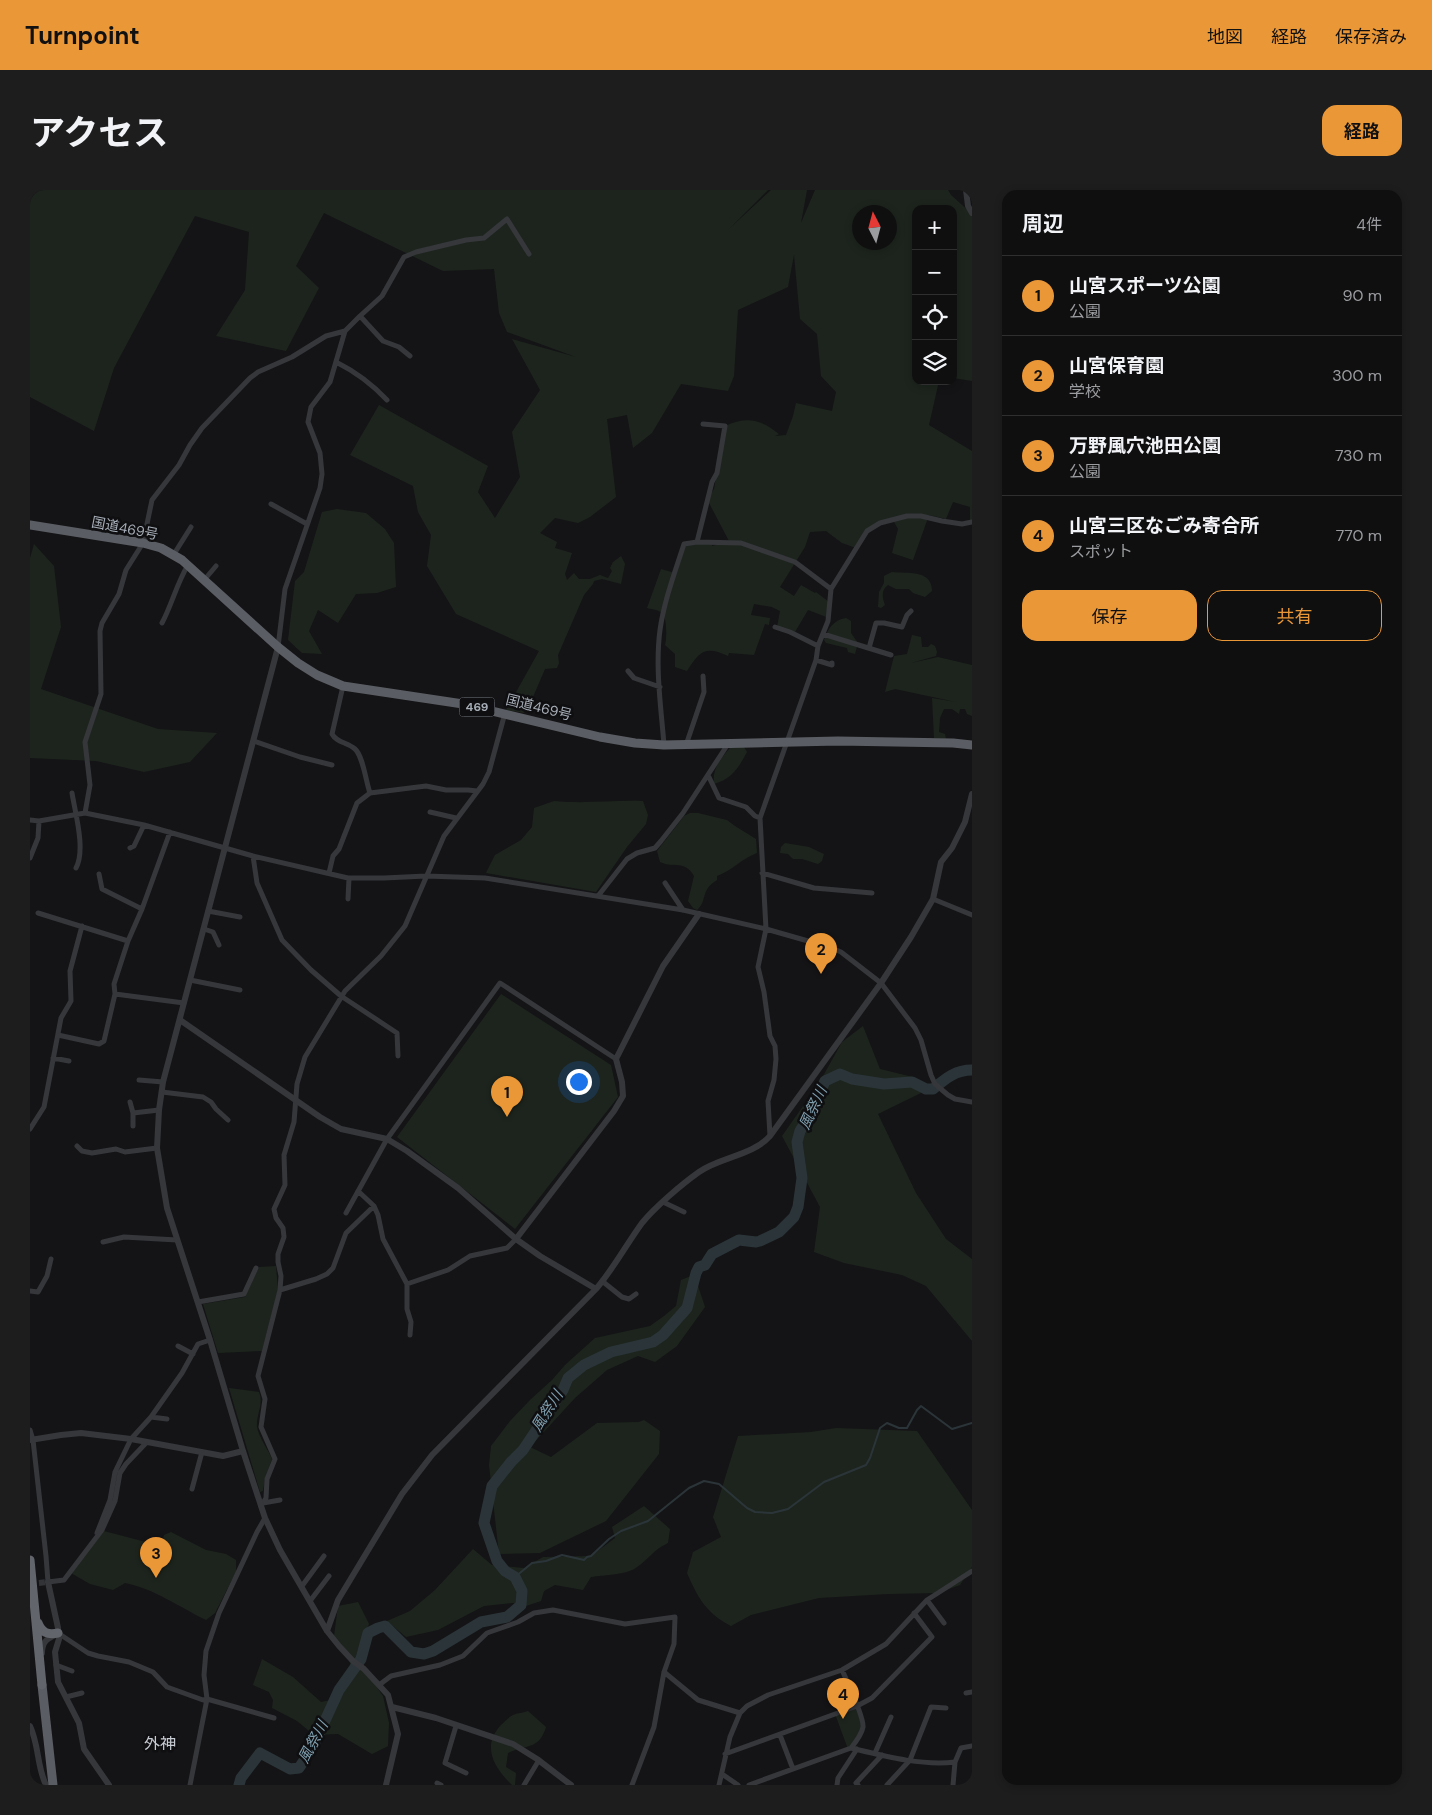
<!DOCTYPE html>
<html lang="ja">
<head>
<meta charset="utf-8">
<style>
	body { margin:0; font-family:"DM Sans","Noto Sans JP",sans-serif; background:#1d1d1e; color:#f1f3f6 }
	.controls { position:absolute; right:15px; top:15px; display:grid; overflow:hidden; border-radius:10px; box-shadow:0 2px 8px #0003 }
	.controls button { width:45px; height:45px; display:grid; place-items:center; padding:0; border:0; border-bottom:1px solid #2f2f30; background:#0f0f10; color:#f1f3f6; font:25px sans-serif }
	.compass { position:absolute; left:822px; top:15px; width:45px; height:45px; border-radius:50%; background:#0f0f10; box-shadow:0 2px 8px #0003; rotate:354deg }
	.you { position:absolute; left:548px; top:891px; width:18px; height:18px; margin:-12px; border:4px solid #fff; border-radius:50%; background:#1a73e8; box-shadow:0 0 0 8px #1a73e833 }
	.badge { display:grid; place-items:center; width:32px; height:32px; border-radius:50%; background:#ea9738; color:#111; font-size:16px; font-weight:700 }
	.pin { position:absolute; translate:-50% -41px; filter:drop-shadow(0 1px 2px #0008) }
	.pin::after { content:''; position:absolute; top:26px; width:18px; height:15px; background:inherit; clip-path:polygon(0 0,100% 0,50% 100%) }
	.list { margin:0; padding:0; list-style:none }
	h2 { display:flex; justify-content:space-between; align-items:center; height:65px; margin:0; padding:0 20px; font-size:21px }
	h2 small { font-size:16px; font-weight:400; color:#9b9c9f }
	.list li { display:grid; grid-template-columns:32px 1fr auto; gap:15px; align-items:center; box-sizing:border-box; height:80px; padding:0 20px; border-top:1px solid #2f2f30 }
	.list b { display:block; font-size:19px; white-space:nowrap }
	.list p { margin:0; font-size:16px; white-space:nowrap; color:#9b9c9f }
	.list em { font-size:16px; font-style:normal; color:#9b9c9f }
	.actions { display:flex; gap:10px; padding:15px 20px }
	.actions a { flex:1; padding:11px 0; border:1px solid #ea9738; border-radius:15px; text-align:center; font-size:18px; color:#ea9738 }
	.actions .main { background:#ea9738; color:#111 }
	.icon { flex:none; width:28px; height:28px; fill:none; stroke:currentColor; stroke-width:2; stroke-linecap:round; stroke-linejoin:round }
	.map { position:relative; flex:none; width:942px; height:1595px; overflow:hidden; border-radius:15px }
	header { display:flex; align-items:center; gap:30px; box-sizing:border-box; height:70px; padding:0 25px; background:#ea9738; color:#111 }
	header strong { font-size:24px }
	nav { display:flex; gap:28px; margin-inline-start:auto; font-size:18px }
	.intro { display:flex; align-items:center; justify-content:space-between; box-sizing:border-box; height:120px; padding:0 30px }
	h1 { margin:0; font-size:35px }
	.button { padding:12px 22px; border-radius:15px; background:#ea9738; color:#111; font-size:18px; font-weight:700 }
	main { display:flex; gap:30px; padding:0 30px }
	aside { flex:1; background:#0f0f10; border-radius:15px; box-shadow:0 2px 8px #0003 }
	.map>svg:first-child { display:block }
	.green { fill:#1d241d; fill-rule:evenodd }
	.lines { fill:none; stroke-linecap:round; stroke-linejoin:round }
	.stream { stroke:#2b3539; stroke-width:2 }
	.river { stroke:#2b3539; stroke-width:11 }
	.tertiary-tunnel { stroke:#313336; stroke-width:6; stroke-dasharray:6 3; stroke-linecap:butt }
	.minor { stroke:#35373b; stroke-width:5 }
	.tertiary { stroke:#35373b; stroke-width:6 }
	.trunk { stroke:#5a5d63; stroke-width:9 }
	.motorway { stroke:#62666c; stroke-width:9 }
	.labels { text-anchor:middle; stroke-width:5; stroke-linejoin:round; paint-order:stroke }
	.shield { fill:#0f0f11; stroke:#797e84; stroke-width:1 }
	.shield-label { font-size:12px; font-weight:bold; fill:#a6adb6 }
	.street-label { font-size:14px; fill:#a6adb6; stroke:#0f0f11 }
	.water-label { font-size:15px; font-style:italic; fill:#7f9faf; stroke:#0f0f11 }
	.quarter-label { font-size:16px; fill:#c7cbd2; stroke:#0f0f11 }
</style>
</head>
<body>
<header>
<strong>Turnpoint</strong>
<nav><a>地図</a><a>経路</a><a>保存済み</a></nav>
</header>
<div class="intro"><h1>アクセス</h1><a class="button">経路</a></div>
<main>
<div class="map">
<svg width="942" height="1595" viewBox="0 0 942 1595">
	<rect width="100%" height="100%" fill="#141416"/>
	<path class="green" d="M 0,0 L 738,0 L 699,39 L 741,0 L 777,0 L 771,33 L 785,0 L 918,0 L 921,5 L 942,24 L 942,191 L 923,188 L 923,19 L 886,19 L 886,191 L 909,191 L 899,235 L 942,261 L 942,331 L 940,331 L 940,317 L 923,312 L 916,329 L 899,325 L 883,370 L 862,363 L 868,339 L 863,330 L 837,341 L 826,358 L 812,353 L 796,341 L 780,342 L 775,357 L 750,397 L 764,406 L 771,395 L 785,403 L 786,402 L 799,412 L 799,428 L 778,420 L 765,442 L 747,437 L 750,421 L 742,417 L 724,414 L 721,425 L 740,428 L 739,435 L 735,434 L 724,465 L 699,463 L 698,466 C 675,455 669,462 657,481 L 645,477 L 645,464 L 635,455 C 637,450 637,426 632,423 C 629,420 621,419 617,418 L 631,379 L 645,383 L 654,354 L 682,352 L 682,356 L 699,351 L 679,313 L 679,307 L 684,299 L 695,236 C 716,226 731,229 749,244 L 745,246 L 756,245 L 763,226 L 766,213 L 802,221 L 806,202 L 791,186 L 787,144 L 770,129 L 764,65 L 758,97 L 708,120 L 704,186 L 698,201 L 651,194 L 622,243 L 603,258 L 597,225 L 577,229 L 586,307 L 560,327 L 548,333 L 525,328 L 510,343 L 527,352 L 525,358 L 542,363 L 535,384 L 537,390 L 544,383 L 549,389 L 560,389 L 570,385 L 578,388 L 582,381 L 580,378 L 583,372 L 591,366 L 595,374 L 591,394 L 572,389 L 564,391 L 563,394 L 554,405 L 528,465 L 529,473 L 527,478 L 515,479 L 503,507 L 494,523 L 476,520 L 509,461 L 426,424 L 397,376 L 401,345 L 388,322 L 383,296 L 320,265 L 349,215 L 458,276 L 448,302 L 465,328 L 490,287 L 482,242 L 510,200 L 482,149 L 546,167 L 477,142 L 469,123 L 464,79 L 413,81 L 294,23 L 266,76 L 289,98 L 256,161 L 186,146 L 215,100 L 219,42 L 165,26 L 84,178 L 64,241 L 0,207 ZM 829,22 L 859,22 L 859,52 L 829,52 Z
		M 307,319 L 336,323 L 355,339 L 364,353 L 366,397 L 347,403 L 326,404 L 308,433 L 288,420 L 279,441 L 292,464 L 272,463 L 258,450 L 265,391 L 274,382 L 292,322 Z
		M 4,354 L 24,376 L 31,437 L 11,499 L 128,539 L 187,543 L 160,572 L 114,582 L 66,571 L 0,568 L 0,368 Z
		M 862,382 C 877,384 902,379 902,401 L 895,407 L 883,403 L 879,399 L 866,399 L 858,395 C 851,400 852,407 855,415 L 851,418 L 848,417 L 849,402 L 854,393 L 854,386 Z
		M 816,428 L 821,431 L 821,443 L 828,453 L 825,464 L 818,462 L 817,458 L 796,453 L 794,450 C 798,438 804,430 816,428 Z
		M 882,445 L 891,447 L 892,457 L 898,457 L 901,454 L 905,456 L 907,462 L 906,466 L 881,473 L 908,467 L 942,475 L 942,526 L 937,524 L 935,519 L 930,519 L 929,524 L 922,519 L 914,519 L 910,528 L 909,542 L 915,544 L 916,549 L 904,548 L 902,508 L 926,512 L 865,499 L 855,502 L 864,466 L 877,464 Z
		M 709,557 L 714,557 L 717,562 C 709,577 702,589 684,594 C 682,579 690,569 700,558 Z
		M 524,611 C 554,614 583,610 613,611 L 618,625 L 616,634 L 597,657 L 566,702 L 456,683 L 465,665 L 491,650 L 502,637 L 504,618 Z
		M 660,623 L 668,623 L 697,630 L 705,636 L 726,649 L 727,663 C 711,669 703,680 687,686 L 687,690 C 670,700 678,710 667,720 L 663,718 L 658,711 L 664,686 C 654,669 645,679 630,672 L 627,661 L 654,626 Z
		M 755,653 L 779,657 L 794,664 L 792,671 L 788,674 L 772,669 L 763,669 L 758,664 L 750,663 L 751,657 Z
		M 471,804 L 581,875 L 588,907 L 485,1039 L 367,947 Z
		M 833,836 L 850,879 L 883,887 L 891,903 L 848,924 L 886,1003 L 916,1049 L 942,1069 L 942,1151 L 896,1096 L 872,1085 L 814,1073 L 784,1062 L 790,1017 L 752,946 L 788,895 L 812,852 Z
		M 246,1076 L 248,1100 L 232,1161 L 188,1163 L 173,1114 L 215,1107 L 229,1077 Z
		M 661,1086 L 665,1087 L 675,1117 L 647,1156 L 625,1172 L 608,1166 L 577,1180 L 545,1208 L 500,1257 L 521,1267 L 567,1233 L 609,1232 L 614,1230 L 630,1241 L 629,1264 L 576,1331 L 510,1363 L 469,1364 L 459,1275 L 461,1256 L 480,1231 L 500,1210 L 522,1190 L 535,1175 L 565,1148 L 620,1136 L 634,1126 L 646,1116 L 651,1090 Z
		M 199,1198 L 229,1202 C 234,1214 226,1225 227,1237 C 229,1248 238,1259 242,1269 L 235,1288 L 233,1301 L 230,1302 Z
		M 806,1238 L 887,1241 L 942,1320 L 942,1377 L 930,1395 L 908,1403 L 858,1404 L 789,1408 L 721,1425 L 701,1436 C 676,1423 668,1408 657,1383 L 663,1362 L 691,1347 L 683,1327 L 708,1246 L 781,1242 Z
		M 614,1316 L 640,1339 L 638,1353 C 623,1360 619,1369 607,1377 C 597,1385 573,1385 561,1387 L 553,1400 L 525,1395 L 514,1401 L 511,1411 L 496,1416 L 483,1413 L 454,1416 L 408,1440 L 376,1447 L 357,1431 L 380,1421 L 405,1400 L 443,1359 L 462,1375 L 494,1378 L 513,1367 L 561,1366 L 585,1348 L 582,1337 Z
		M 74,1341 L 131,1356 L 134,1345 L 141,1342 L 176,1360 L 196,1364 L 206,1370 L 206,1382 L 185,1423 L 176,1430 C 149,1417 125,1399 95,1393 L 83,1400 L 60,1394 L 41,1383 Z
		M 328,1412 L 339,1434 L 332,1450 L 334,1479 L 353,1506 L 359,1533 L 358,1556 L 342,1564 L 308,1544 L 284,1545 L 267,1531 L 242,1518 L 243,1510 L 239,1502 L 223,1495 L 232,1469 L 263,1487 L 291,1512 L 306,1509 L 322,1480 L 318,1467 L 304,1446 L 308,1416 Z
		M 827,1516 L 833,1537 L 818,1559 L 805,1524 Z
		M 498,1521 L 516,1537 C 509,1560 497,1554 478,1563 L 476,1577 L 486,1583 L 485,1595 L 482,1595 C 464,1578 451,1556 471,1535 C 474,1532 479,1527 483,1525 C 487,1523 493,1523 498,1521 Z"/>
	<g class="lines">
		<path class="stream" d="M 485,1387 L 502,1373 L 516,1371 L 532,1365 L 554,1370 L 557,1367 L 561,1366 L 579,1349 L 591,1341 L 618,1331 L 659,1298 L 674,1291 L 689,1294 L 717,1318 L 725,1322 L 742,1323 L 758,1319 L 794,1292 L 836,1275 L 840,1268 L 850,1238 L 857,1233 L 869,1238 L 877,1238 L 887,1220 L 891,1216 L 922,1239 L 942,1233"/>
		<path class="river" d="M 209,1595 L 211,1588 L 230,1563 L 260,1579 L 269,1578 L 283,1557 L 309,1500 L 331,1469 L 338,1443 L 348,1438 L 355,1436 L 381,1462 L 394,1464 L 403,1461 L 451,1432 L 477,1427 L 491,1415 L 492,1401 L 485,1387 L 475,1381 L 467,1371 L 454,1333 L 462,1296 L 481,1272 L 493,1260 L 533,1200 L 538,1188 L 554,1175 L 581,1162 L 623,1152 L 633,1145 L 657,1118 L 666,1083 L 669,1077 L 675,1075 L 682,1064 L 709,1050 L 726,1052 L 730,1051 L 749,1042 L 764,1027 L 768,1017 L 772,988 L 767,952 L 770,941 L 782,922 L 795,891 L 810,884 L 822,889 L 854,894 L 882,892 L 896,899 L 903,899 C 915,889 925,880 942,880"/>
		<path class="tertiary-tunnel" d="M 0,1394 L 18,1392"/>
		<path class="minor" d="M 330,126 L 353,151 L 369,157 L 380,166
			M 306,172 C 326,182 341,193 357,210
			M 241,314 L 277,334
			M 667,352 L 682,292 L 687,283 L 695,236 L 673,234
			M 144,364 L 161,337
			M 175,389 L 186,376
			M 132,433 C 142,414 147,393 158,375
			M 745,437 L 760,442 L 788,456
			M 793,444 L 861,465
			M 248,457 L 255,399 L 290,298 L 292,284 L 290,263 L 278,232 L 281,217 L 300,192 L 315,141 L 330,126 L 352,106 L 374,67 L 386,62 L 436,50 L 454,48 L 477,29 L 499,64
			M 839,458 L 846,433 L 854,433 L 872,437 L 877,425 L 881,421
			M 786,470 L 802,475 L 802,473
			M 598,481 L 604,488 L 630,497
			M 224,551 L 270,567 L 302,575
			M 634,555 C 631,517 625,477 630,440 C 634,411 645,382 654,354 L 667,352 L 711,353 L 765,372 L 801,399
			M 656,555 L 674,502 L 673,486
			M 678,585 L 689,608 L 716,617 L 725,626 L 730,628
			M 42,603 C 45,622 56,660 46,678
			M 340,603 L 396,596 L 416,600 L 438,600 L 447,601
			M 400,622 L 426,628
			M 55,623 L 60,595 L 55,552 L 71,504 L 70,441 L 72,433 L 89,404 L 96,380 L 113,353 L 122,310 L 149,275 L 160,255 L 172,238 L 220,188 L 228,182 L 262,167 L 296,146 L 315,141
			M 0,630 L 9,631 L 55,623 L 114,635 L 223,666 L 318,688 L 354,688 L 396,686 L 455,688 L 653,720 L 736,739 L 799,757 L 811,762 L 851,793 L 885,838 L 891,850 L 901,885 L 905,894 L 918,905 L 925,909 L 942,912
			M 100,658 L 104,656 L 114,635
			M 223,666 L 227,693 L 252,750 L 281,780 L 311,806 L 367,843 L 368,866
			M 0,668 L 8,648 L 9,631
			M 299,683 L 303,666 L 309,659 L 327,613 L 340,603 C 336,592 333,566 325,559 C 317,552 307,553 302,544 L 313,496
			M 732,683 L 784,698 L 842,703
			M 69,684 L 72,699 L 112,719
			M 635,693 L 653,720
			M 568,706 L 597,669 L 607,663 L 625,658 L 631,651 L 653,623 L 698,554
			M 318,709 L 319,688
			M 903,709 L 942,725
			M 178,721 L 210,727
			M 8,723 L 98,751
			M 174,739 L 183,742 L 189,755
			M 160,790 L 210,800
			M 85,804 L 154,813
			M 28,845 L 69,854 L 74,851 L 85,804 L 84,794 L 98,751 L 112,719 L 140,642
			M 23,868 L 39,871
			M 109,890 L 133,892
			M 132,902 L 173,907 L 181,912 L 186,919 L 198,930
			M 100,912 L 103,923
			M 103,936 L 103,923 L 129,920
			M 0,939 L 14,917 L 31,828 L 41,811 L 40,781 L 52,736
			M 740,946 L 738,911 L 744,890 L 746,869 L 745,856 L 740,846 L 734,802 L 728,777 L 736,739 L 730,628 L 786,470 L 788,456 L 798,431 L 801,399 L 837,341 L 850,333 L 877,326 L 891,326 L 912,331 L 932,334 L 942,332
			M 47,956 L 52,961 L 62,963 L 86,959 L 95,962 L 127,958
			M 328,1001 L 344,1016 L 348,1025 L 353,1049 L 377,1094 L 418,1080 L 440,1066 L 477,1058 L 486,1049
			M 633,1012 L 654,1022
			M 316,1023 L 357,949 L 470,793 L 586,869
			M 73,1052 L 94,1047 L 147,1050
			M 572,1091 L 592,1107 L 599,1109 L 606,1104
			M 377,1094 L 377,1119 L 381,1132 L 380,1145
			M 250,1100 L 251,1086 L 248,1072 L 248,1064 L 254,1047 L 253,1038 L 246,1028 L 244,1019 L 255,995 L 254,965 L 264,932 L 267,894 L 275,867 L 315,801 L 351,766 L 375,736 L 414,646 L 453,594 L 459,582 L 475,523
			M 0,1101 L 8,1102 L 17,1086 L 21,1069
			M 168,1112 L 214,1104 L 226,1078
			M 148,1156 L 163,1164
			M 121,1227 L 137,1229
			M 0,1240 L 3,1250 L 16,1366 L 18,1392 L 34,1390 L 72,1340 L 85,1311 L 90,1283 L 96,1274 L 116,1253
			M 162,1299 L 172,1262
			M 233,1313 L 250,1310
			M 231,1316 L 236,1308 L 237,1289 L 245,1269 L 231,1237 L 235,1209 L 228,1186 L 250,1100 L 286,1089 L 297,1084 L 303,1078 L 316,1043 L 344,1016
			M 67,1343 L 80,1310 L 85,1282 L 101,1249 L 121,1227 L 152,1183 L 168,1154 L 180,1150
			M 272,1396 L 294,1366
			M 897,1410 L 914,1433
			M 280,1411 L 299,1386
			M 28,1443 L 58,1463 L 68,1466 L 99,1472 L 123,1482 L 137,1497 L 173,1510 L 177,1509 L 244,1528
			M 26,1475 L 42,1481
			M 634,1482 L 668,1510 L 710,1523
			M 349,1495 L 361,1486 L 410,1475 L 433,1466 L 457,1443 L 488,1432 L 504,1423 L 523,1420 L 595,1434 L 645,1427 L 644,1454 L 634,1482 L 624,1537 L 602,1595
			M 936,1503 L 942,1502
			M 36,1507 L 52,1503
			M 426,1536 L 415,1573 L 436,1583
			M 750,1545 L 763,1579
			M 821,1558 C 854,1566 891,1576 925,1572 L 931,1558 L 942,1556
			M 845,1563 L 861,1527
			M 695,1564 L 827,1516 L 842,1508 L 902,1447 L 884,1423
			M 692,1584 L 708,1595
			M 407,1593 L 411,1595
			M 160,1595 L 177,1509 L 174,1485 L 176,1461 L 189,1423 L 227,1342 L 235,1328
			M 494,1595 L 509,1570
			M 689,1595 L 700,1547 L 710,1523 L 717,1516 L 738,1505 L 812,1480 L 856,1454 L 897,1410 L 942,1381
			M 719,1595 L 821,1558 C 825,1553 832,1543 833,1537 C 834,1527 817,1491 812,1480
			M 807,1595 L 808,1588 L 827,1559
			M 828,1595 L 826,1593 L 852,1565
			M 857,1595 L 880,1570 L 901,1517 L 916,1518
			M 923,1595 L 925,1572"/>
		<path class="tertiary" d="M 936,0 L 938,16 L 942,23
			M 248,457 L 133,892 L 129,920 L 127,958 L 137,1018 L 180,1150 L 213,1261 L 235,1328 L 250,1360 L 297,1441 L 309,1456 L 323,1471 L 334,1479 L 358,1505 L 368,1544 L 356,1595
			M 150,830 L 290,927 L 311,939 L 357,949 L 377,961 L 428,998 L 486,1049 L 510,1066 L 566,1099
			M 486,1049 L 584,921 L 593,906 L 592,892 L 586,869 L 633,776 L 669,724
			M 0,1250 L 31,1245 L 51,1243 L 101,1249 L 193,1266 L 213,1261
			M 18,1392 L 28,1438 L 29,1449 L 25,1462 L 28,1492 L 49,1533 L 54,1559 L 79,1595
			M 297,1441 L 308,1410 L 372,1304 L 402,1265 L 566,1099 C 584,1078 596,1055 612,1033 C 625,1017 652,994 669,982 C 690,967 722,966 740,946 L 851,793 L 881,747 L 903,709 L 911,672 L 922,658 L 935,632 L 942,604
			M 12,1463 C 12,1453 16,1449 25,1445
			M 362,1517 L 406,1528 L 483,1554 L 507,1569 L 541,1595
			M 0,1536 C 9,1555 7,1577 16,1595"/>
		<path class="trunk" d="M 0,335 L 113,353 L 131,358 L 152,370 L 248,457 L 268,473 L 287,485 L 313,496 L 433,514 L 570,547 L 605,553 L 634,555 L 808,551 L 923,553 L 942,555
			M 12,1495 L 23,1595"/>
		<path class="motorway" d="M 0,1370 L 12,1495
			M 8,1433 C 12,1443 18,1445 28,1443"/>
	</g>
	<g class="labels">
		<rect class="shield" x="429.5" y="507.5" width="35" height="19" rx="4"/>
		<g class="shield-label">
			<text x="447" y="521">469</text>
		</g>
		<g class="street-label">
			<text transform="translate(95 338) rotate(11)" y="5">国道469号</text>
			<text transform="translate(509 517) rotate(14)" y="5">国道469号</text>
		</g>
		<g class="water-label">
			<text transform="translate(783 918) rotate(-65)" y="5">風祭川</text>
			<text transform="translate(517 1221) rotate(-58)" y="5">風祭川</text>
			<text transform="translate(283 1552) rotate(-62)" y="5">風祭川</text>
		</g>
		<g class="quarter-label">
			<text x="130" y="1559">外神</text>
		</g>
	</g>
</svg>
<div class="controls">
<button>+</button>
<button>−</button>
<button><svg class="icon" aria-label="locate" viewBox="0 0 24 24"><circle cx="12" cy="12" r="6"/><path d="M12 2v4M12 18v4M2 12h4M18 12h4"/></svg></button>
<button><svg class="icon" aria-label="layers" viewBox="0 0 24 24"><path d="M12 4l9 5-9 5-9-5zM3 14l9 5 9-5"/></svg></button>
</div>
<svg class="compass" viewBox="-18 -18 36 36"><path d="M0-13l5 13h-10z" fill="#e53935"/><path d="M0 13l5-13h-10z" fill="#9b9c9f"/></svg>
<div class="you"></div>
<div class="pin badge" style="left:477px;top:927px">1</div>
<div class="pin badge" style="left:791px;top:784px">2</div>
<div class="pin badge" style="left:126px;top:1388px">3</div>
<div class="pin badge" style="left:813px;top:1529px">4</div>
</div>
<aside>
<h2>周辺<small>4件</small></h2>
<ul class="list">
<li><span class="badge">1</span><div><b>山宮スポーツ公園</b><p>公園</p></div><em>90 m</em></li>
<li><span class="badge">2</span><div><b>山宮保育園</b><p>学校</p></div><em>300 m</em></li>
<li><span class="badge">3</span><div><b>万野風穴池田公園</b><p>公園</p></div><em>730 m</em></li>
<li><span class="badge">4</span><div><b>山宮三区なごみ寄合所</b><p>スポット</p></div><em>770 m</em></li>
</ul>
<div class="actions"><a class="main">保存</a><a>共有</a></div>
</aside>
</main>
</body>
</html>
